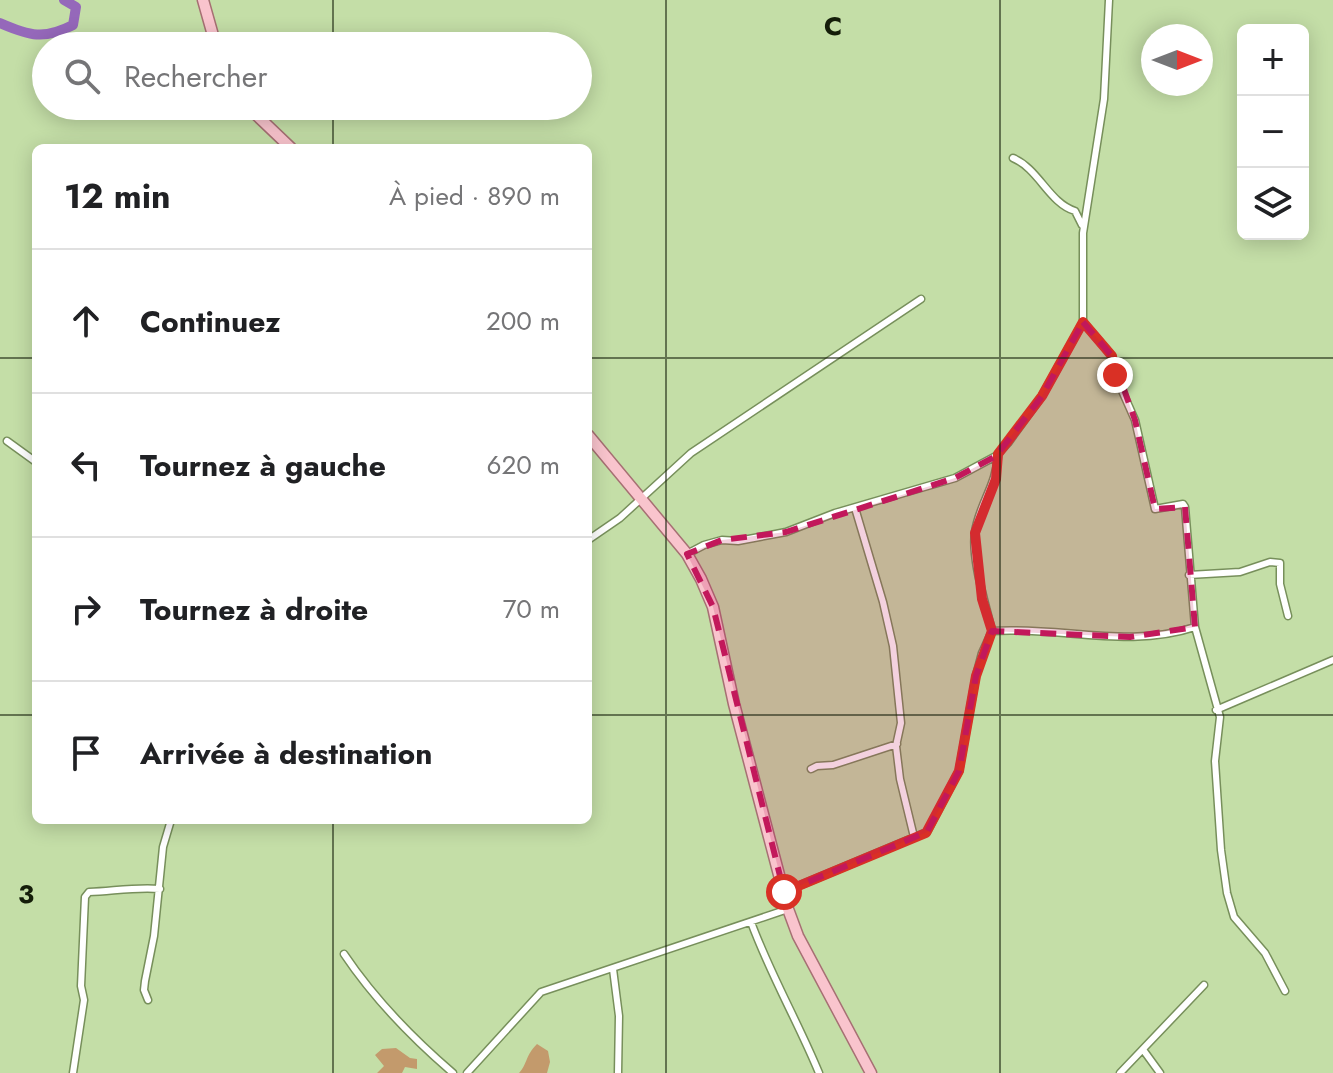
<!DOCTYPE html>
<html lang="fr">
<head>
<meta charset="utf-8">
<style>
	body { margin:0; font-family:Jost,sans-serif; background:#f6f6f6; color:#202124 }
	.controls { position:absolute; right:24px; top:24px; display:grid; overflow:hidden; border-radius:12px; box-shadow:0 4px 20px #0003 }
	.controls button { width:72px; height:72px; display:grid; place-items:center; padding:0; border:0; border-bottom:2px solid #e0e0e0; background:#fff; color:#202124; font:40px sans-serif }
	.compass { position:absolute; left:1141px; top:24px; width:72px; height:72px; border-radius:50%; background:#fff; box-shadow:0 4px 20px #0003; rotate:90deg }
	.stop { position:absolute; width:24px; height:24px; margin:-18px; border:6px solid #d93025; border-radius:50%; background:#fff }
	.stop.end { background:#d93025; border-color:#fff; box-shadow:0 2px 8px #0008 }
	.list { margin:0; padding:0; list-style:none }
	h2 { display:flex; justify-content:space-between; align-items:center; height:104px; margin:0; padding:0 32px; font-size:34px }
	h2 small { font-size:26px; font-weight:400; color:#757577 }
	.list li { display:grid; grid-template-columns:52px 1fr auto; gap:24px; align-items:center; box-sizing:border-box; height:144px; padding:0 32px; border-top:2px solid #e0e0e0 }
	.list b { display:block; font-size:30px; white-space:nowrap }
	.list em { font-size:26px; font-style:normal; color:#757577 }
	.icon { flex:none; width:44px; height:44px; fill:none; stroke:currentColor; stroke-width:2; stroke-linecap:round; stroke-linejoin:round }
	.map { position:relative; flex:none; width:1333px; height:1073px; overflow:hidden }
	.search { position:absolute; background:#fff; box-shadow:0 4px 20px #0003; left:32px; top:32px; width:560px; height:88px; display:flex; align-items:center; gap:20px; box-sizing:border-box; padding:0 28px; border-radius:44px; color:#757577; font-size:30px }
	.panel { position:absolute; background:#fff; box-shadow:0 4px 20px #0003; left:32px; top:144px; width:560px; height:680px; border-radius:12px }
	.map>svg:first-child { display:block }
	.green { fill:#c39a6c }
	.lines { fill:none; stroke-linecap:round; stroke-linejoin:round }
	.river { stroke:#9568ba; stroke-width:10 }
	.minor-casing { stroke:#778f5b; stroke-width:9 }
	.primary-casing { stroke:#a67073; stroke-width:13 }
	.minor { stroke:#fff; stroke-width:6 }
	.primary { stroke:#f9c4cd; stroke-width:10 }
	.route { stroke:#d93025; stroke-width:10 }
	.marked { fill:#c2185b; fill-opacity:0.2; stroke:#c2185b; stroke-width:6; stroke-dasharray:16 10; stroke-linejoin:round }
	.grid { fill:none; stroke:#141d09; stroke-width:2; stroke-opacity:0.55 }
	.grid-label { font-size:26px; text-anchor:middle; font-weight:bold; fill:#141d09; stroke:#c4dea7; stroke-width:6; stroke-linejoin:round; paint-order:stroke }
</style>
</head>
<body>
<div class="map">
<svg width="1333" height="1073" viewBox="0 0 1333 1073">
	<rect width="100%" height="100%" fill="#c4dea7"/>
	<path class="green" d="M 537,1044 L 548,1051 L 550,1062 L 547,1073 L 519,1073 C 528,1063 525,1056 537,1044 Z
		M 396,1048 L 410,1058 L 417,1059 L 417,1069 L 405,1067 L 402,1073 L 377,1073 L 384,1066 L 375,1055 L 382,1049 Z"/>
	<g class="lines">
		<path class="river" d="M 0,23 C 30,36 44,40 73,25 L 76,7 L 64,0"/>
		<defs>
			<path id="minor" d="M 1013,158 C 1039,169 1049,203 1075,211 L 1082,225
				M 1083,322 L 1112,356 L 1115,375 L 1135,420 L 1155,509 L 1183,504 L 1185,507 L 1195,627 L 1220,717 L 1215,761 L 1221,850 L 1227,893 L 1234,917 L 1265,953 L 1285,991
				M 7,441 L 36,462
				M 855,508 L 883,602 L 893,646 L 901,723 L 896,746 L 900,779 L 914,837
				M 588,540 L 620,518 L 691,453 L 921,299
				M 687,554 L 704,545 L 722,540 L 738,541 L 786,532 L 835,513 L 955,478 L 996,456 L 1008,443 L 1042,396 L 1083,322 L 1083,233 L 1104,99 L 1109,0
				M 1189,575 L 1240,572 L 1270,562 L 1280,563 L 1280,584 L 1288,616
				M 992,631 C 1060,626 1129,649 1195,627
				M 1216,710 L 1333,660
				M 811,769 L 817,766 L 833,765 L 897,744
				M 784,892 L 927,832 L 959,771 L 976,676 L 982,653 L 992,631 C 986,605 971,559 975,532 C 979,504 997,485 998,454
				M 751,922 C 770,974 798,1022 819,1073
				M 344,954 C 375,1000 411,1037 453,1073
				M 613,969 L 619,1016 L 618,1073
				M 148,1000 L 144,990 L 145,981 L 154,936 L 163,847 L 171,820
				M 1144,1051 L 1160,1073
				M 73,1073 L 84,1000 L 81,986 L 85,897 L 89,892 C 114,891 135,887 160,889
				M 467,1073 L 541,992 L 788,909
				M 1120,1073 L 1204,985"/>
			<path id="primary" d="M 203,0 L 216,46
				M 247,106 L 291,148
				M 588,435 L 687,554 L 701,579 L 713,607 L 734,704 L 788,909 L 798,936 L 871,1073"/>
		</defs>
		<use href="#minor" class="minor-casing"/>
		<use href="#primary" class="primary-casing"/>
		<use href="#minor" class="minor"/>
		<use href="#primary" class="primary"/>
	</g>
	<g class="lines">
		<path class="route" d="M 784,892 L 926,833 L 959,771 L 976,676 L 992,631 L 982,599 L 975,533 L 996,479 L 998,454 L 1042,396 L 1083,322 L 1112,356 L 1115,375"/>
	</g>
	<path class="marked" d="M 1083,322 L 1112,356 L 1135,420 L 1155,509 L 1185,507 L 1195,627 L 1130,637 L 992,631 L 976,676 L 959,771 L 927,832 L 784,892 L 713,607 L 687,554 L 722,540 L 786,532 L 955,478 L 996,456 L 1042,396 Z"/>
	<path class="grid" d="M 333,0 L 333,46M 666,0 L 666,1073M 1000,0 L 1000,1073M 333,106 L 333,148M 0,358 L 36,358M 588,358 L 1333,358M 0,715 L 36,715M 588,715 L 1333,715M 333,820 L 333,1073"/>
	<g class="grid-label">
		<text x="833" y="35">C</text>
		<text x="26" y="903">3</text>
	</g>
</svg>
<div class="controls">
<button>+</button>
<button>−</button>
<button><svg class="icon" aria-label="layers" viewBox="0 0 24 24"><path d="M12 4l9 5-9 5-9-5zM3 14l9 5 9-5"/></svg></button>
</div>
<svg class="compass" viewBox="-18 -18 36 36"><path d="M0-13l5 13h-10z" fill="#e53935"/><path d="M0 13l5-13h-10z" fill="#757577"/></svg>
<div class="stop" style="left:784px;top:892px"></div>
<div class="stop end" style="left:1115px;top:375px"></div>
<div class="search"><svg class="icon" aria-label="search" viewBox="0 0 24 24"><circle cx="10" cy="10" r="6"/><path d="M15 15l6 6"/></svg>Rechercher</div>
<section class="panel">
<h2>12 min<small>À pied · 890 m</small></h2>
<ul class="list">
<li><svg class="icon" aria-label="ahead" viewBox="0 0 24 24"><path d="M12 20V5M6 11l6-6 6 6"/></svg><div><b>Continuez</b></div><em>200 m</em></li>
<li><svg class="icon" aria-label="left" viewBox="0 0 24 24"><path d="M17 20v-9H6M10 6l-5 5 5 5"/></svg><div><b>Tournez à gauche</b></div><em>620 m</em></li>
<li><svg class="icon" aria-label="right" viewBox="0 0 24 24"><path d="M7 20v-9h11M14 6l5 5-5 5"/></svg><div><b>Tournez à droite</b></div><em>70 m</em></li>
<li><svg class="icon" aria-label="arrive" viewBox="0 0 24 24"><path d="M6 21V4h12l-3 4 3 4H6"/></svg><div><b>Arrivée à destination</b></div></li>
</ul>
</section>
</div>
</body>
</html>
